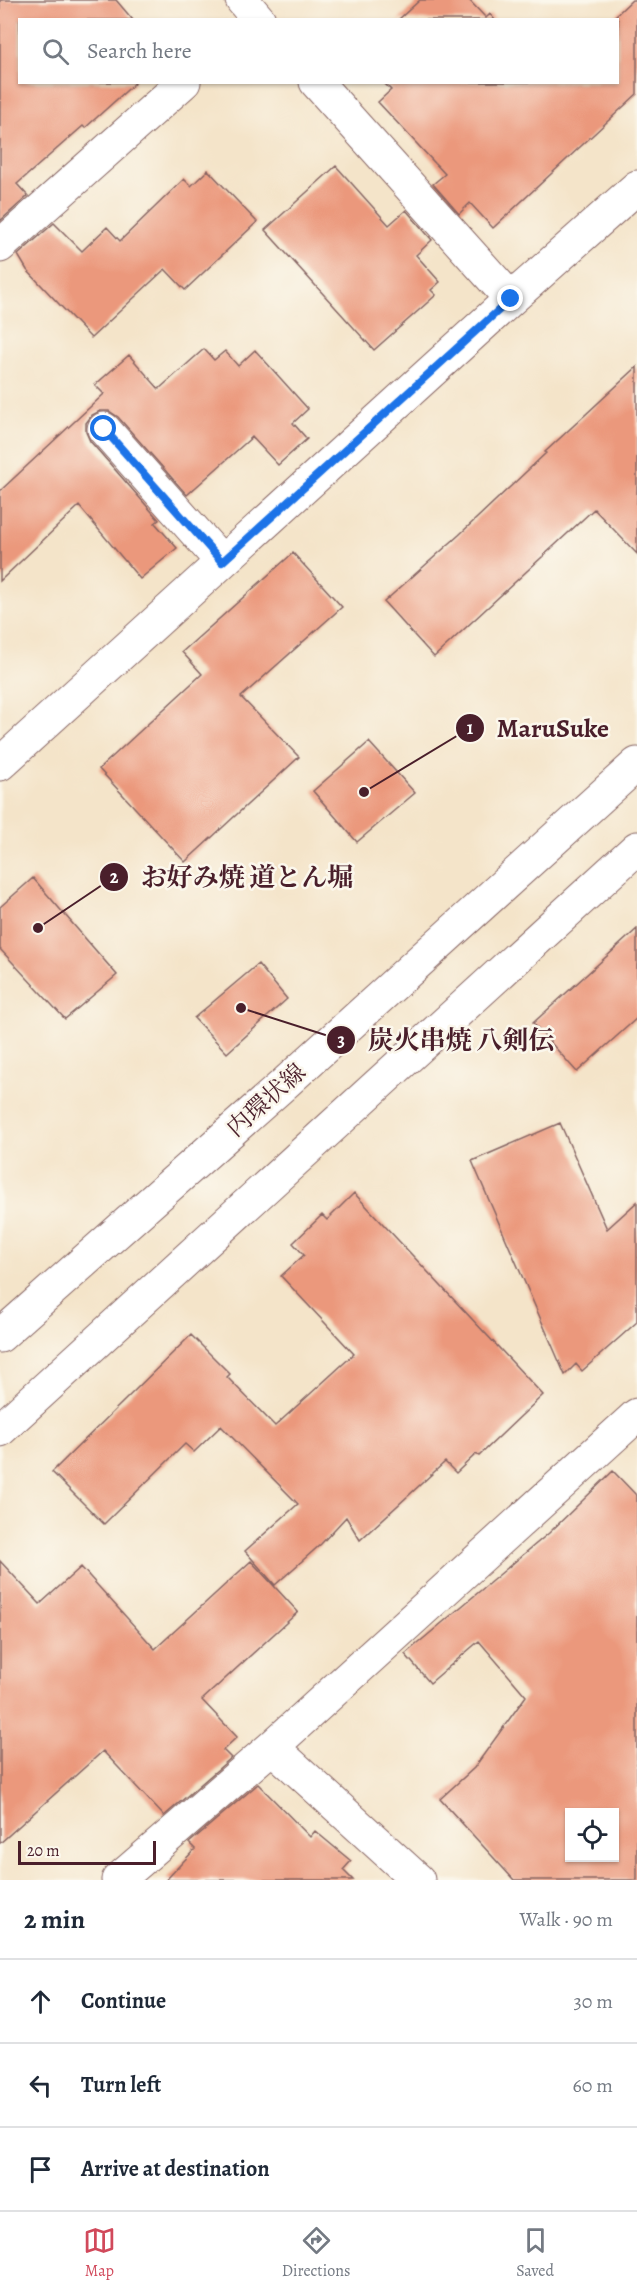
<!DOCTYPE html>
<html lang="en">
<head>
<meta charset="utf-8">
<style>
	body { margin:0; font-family:Alegreya,"Noto Serif JP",serif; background:#f2f2f3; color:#1f2937 }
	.controls { position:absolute; right:18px; bottom:18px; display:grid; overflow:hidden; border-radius:0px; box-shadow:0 2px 4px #0004 }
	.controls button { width:54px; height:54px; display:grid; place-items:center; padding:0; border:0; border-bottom:2px solid #e0e1e3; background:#fff; color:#1f2937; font:30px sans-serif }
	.scale { position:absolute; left:18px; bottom:15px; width:138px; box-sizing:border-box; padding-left:6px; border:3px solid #4a1f2b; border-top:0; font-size:16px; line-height:21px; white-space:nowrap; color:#4a1f2b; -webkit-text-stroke:4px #fbf7ec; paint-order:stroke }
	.stop { position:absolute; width:18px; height:18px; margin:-14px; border:4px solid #1a73e8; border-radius:50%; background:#fff }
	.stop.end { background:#1a73e8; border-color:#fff; box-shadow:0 2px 6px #0008 }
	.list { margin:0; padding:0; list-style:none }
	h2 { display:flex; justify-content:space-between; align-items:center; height:78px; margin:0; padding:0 24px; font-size:26px }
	h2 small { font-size:20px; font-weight:400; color:#747a83 }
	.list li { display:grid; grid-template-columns:39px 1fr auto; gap:18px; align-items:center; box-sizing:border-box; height:84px; padding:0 24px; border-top:2px solid #e0e1e3 }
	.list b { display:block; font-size:22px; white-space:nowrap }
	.list em { font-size:20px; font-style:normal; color:#747a83 }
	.icon { flex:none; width:33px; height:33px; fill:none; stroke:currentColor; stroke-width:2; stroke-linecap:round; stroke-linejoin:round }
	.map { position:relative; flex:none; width:637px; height:1880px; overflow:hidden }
	.search { position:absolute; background:#fff; box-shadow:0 2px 4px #0004; left:18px; right:18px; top:18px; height:66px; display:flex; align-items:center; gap:15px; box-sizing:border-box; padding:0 21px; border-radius:0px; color:#747a83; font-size:22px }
	.sheet { height:330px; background:#fff }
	nav { display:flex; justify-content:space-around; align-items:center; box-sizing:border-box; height:84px; border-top:2px solid #e0e1e3; background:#fff; font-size:16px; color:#747a83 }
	nav a { display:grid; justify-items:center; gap:3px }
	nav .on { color:#d1495b }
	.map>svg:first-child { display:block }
	.building { fill:#eb987b; fill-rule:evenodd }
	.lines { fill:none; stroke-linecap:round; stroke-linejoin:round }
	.minor-casing { stroke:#866462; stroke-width:35 }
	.minor { stroke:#fff; stroke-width:33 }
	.route { stroke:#1a73e8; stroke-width:8 }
	.labels { text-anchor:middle; stroke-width:5; stroke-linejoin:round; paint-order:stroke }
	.street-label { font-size:24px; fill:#4a1f2b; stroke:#fbf7ec }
	.leader { fill:none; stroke:#4a1f2b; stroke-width:2 }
	.callout-dot { fill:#4a1f2b; stroke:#fbf7ec; stroke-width:2 }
	.mark-label { font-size:18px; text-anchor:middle; font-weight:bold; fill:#fff }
	.callout-label { font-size:26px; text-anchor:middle; font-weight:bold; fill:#4a1f2b; stroke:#fbf7ec; stroke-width:5; stroke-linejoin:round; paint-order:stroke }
</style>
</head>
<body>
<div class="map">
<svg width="637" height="1880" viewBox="0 0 637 1880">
	<rect width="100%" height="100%" fill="#fbf7ec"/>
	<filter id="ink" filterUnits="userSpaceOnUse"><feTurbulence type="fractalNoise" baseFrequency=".0167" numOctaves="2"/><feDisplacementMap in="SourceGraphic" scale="12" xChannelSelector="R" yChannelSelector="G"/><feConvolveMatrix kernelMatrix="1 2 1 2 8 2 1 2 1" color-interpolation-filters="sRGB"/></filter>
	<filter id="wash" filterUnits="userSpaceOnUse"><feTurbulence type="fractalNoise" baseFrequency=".008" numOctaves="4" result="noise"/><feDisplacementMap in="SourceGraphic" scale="24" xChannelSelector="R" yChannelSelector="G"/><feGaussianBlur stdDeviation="1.35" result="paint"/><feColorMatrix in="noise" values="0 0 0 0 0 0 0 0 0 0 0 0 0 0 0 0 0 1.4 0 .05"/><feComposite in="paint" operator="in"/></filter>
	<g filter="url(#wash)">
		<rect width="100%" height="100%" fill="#f4e4c9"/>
		<g id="blocks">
			<path class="building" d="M 0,0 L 116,0 L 133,20 L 20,20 L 20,82 L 136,82 L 85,128 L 83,126 L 17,184 L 28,196 L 0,221 Z
				M 420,0 L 469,0 L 486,18 L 490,14 L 495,20 L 398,20 Z
				M 632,0 L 637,0 L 637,94 L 493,228 L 470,203 L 459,214 L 433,184 L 445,174 L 378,102 L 391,90 L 383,82 L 618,82 L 618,20 L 611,20 Z
				M 336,166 L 389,225 L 406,210 L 432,240 L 416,255 L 440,282 L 431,290 L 436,295 L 374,350 L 265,230 Z
				M 208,170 L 257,222 L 185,290 L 165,269 L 91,338 L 27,270 L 18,255 L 54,223 L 82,251 L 107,227 L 120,241 L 184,179 L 191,186 Z
				M 204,349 L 214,360 L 225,351 L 238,366 L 255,350 L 308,409 L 293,423 L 307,439 L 278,465 L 252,437 L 187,495 L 118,417 L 109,411 L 100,411 L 92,415 L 86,423 L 86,432 L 90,441 L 159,520 L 155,523 L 177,548 L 140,579 L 79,506 L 0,581 L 0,491 L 104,394 L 95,385 L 129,355 L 159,389 Z
				M 637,367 L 637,554 L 594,509 L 434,657 L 384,602 L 459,535 L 546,453 L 545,452 Z
				M 293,553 L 342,607 L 241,697 L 299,757 L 185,862 L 99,769 L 202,674 L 182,652 Z
				M 369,742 L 415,793 L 357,842 L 313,791 Z
				M 33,878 L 117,975 L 65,1019 L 0,949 L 0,907 Z
				M 637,929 L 637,1018 L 577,1072 L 533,1023 Z
				M 258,964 L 287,999 L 227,1053 L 194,1018 Z
				M 560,1123 L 607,1229 L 637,1202 L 637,1322 L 582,1371 L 576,1364 L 565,1375 L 472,1161 Z
				M 354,1193 L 543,1395 L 479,1456 L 476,1454 L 456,1473 L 445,1462 L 360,1540 L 346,1517 L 321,1544 L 275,1585 L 245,1551 L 298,1504 L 221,1426 L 194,1452 L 185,1444 L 104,1524 L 52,1472 L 191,1335 L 230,1374 L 227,1377 L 275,1426 L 354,1354 L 281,1276 L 304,1255 L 293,1243 L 322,1215 L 327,1220 Z
				M 613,1471 L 637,1496 L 637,1880 L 514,1880 L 440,1799 L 474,1768 L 526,1696 L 479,1641 L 430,1683 L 405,1654 L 549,1533 ZM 570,1812 L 615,1812 L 615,1857 L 570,1857 Z
				M 0,1561 L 40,1604 L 81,1567 L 155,1649 L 251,1561 L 298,1612 L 202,1700 L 237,1737 L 223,1750 L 231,1758 L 164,1816 L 103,1751 L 0,1843 Z
				M 258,1784 L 310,1837 L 315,1831 L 351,1861 L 343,1870 L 353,1880 L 166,1880 L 195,1849 L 189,1843 Z"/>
		</g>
	</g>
	<g filter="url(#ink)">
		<use href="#blocks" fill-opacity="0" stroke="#866462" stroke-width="1.5"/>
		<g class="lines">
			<defs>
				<path id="minor" d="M 242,0 L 259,20
					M 316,82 L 511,299
					M 0,246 L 184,82
					M 104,429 L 222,562
					M 0,764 L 511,299 L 637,187
					M 0,1336 L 283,1085 L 637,764
					M 0,1430 L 637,848
					M 272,1747 L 418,1880
					M 118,1880 L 272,1747 L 637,1415"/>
			</defs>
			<use href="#minor" class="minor-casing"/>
			<use href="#minor" class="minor"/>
		</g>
	</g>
	<g class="lines" filter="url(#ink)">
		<path class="route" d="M 104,429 L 222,562 L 511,299"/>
	</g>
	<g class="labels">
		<g class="street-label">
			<text transform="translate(266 1100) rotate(-42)" y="8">内環状線</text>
		</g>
	</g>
	<path class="leader" d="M364 792L470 728M38 928L114 877M241 1008L341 1040"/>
	<g class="callout-dot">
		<circle cx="364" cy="792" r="6"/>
		<circle cx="38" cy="928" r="6"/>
		<circle cx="241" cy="1008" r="6"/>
		<circle cx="470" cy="728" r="15"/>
		<circle cx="114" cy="877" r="15"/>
		<circle cx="341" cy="1040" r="15"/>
	</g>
	<g class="mark-label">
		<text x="470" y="734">1</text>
		<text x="114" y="883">2</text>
		<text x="341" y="1046">3</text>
	</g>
	<g class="callout-label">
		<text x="553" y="737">MaruSuke</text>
		<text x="247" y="886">お好み焼 道とん堀</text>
		<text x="461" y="1049">炭火串焼 八剣伝</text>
	</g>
</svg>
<div class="controls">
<button><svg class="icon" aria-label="locate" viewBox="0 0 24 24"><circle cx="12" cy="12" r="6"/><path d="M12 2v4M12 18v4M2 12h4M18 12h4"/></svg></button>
</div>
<div class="scale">20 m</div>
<div class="stop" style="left:104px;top:429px"></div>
<div class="stop end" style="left:511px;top:299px"></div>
<div class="search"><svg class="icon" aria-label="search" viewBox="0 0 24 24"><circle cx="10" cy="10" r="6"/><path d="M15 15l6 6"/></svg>Search here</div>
</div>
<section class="sheet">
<h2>2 min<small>Walk · 90 m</small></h2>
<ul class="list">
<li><svg class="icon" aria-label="ahead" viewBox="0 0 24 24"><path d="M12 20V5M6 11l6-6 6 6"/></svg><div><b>Continue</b></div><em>30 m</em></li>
<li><svg class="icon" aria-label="left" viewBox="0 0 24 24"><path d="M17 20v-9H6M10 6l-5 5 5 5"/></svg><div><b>Turn left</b></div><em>60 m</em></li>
<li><svg class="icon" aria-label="arrive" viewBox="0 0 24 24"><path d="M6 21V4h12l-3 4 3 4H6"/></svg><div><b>Arrive at destination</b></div></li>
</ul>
</section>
<nav>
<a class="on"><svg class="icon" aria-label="map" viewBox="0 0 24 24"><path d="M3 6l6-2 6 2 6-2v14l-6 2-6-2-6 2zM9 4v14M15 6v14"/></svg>Map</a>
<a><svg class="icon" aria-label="directions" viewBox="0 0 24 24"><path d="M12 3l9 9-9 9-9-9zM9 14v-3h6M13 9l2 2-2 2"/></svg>Directions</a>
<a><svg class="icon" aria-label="saved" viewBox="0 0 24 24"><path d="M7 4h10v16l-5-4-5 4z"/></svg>Saved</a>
</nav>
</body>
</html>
